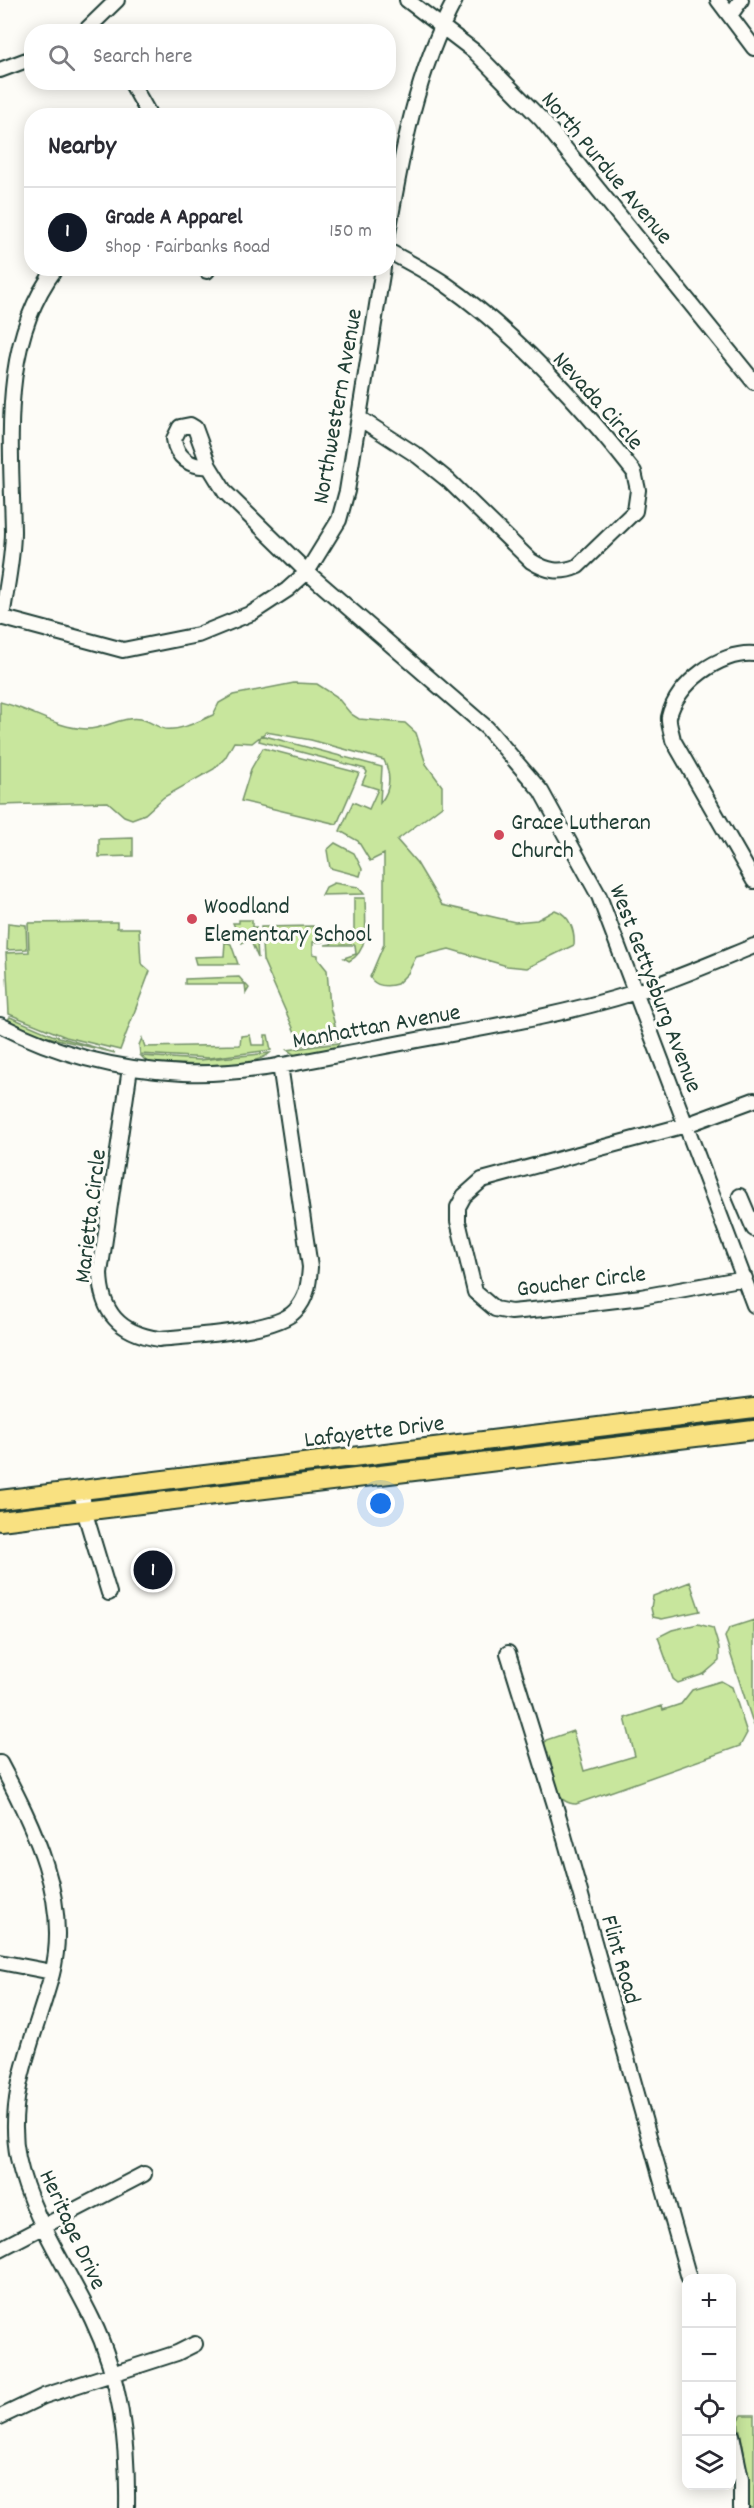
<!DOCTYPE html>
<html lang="en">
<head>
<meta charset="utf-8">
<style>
	body { margin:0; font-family:Dekko,sans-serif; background:#f7f7f7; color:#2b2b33 }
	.controls { position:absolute; right:18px; bottom:18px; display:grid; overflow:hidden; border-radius:12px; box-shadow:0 3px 15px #0003 }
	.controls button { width:54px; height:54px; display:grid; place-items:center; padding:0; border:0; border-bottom:2px solid #e1e1e2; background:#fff; color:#2b2b33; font:30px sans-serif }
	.you { position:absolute; left:381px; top:1504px; width:21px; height:21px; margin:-15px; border:4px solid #fff; border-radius:50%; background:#1a73e8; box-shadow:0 0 0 9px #1a73e833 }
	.badge { display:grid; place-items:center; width:39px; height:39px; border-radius:50%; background:#111827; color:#fff; font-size:20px; font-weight:700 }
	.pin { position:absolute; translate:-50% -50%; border:3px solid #fff; box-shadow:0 2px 6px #0006 }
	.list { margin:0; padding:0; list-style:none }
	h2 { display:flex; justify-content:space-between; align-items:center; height:78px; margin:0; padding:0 24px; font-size:26px }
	h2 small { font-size:20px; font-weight:400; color:#7c7c81 }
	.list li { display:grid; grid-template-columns:39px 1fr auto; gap:18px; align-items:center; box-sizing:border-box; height:90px; padding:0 24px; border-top:2px solid #e1e1e2 }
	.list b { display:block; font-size:22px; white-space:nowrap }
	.list p { margin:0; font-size:20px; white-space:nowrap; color:#7c7c81 }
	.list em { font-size:20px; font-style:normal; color:#7c7c81 }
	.icon { flex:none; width:33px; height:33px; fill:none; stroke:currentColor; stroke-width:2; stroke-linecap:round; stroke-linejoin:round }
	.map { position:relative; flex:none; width:754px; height:2508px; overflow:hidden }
	.search { position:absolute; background:#fff; box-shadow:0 3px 15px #0003; left:24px; top:24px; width:372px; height:66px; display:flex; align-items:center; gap:15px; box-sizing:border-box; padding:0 21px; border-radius:24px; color:#7c7c81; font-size:22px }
	.panel { position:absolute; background:#fff; box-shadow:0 3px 15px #0003; left:24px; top:108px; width:372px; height:168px; border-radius:24px }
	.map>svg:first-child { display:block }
	.green { fill:#c8e69d; stroke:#749268; stroke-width:1.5 }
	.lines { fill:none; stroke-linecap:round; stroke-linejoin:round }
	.minor-casing { stroke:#1f3d34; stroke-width:18 }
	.major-casing { stroke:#1f3d34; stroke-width:22 }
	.minor { stroke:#fdfcf7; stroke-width:14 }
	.major { stroke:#f9e181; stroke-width:18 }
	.poi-dot { fill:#d1495b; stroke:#fdfcf7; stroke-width:2 }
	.labels { text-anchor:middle; stroke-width:6; stroke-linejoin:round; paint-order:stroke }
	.street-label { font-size:24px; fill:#1f3d34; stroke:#fdfcf7 }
	.poi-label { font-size:24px; fill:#1f3d34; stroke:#fdfcf7; text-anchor:start }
</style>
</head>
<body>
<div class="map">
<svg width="754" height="2508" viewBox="0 0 754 2508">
	<rect width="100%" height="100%" fill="#fdfcf7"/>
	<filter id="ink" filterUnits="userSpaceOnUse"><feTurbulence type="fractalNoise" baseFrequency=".0167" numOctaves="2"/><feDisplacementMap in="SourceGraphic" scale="12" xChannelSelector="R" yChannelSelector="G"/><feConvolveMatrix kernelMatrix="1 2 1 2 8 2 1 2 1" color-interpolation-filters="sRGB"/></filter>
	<g filter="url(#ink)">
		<path class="green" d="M 294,683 L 317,684 L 336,696 L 351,714 L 359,719 L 405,723 L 416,733 L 426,764 L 442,786 L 442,806 L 397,840 L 417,863 L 442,905 L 515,922 L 537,920 L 555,910 C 570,915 575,931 574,945 L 527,968 L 507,966 L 449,949 L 416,957 L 408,973 L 397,984 C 388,987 375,987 370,977 L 384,944 L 384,854 L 370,861 L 358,841 L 340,831 L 353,802 L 369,809 L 378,789 L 362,784 L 367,772 L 365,769 L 259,741 L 261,735 L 382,767 L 380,803 C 391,790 391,775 384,760 L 311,740 L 266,732 L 252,743 L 234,742 L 225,758 L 214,769 L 164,797 L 145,814 L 132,819 L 124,816 L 108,802 L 0,805 L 0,702 C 31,709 55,728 87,729 C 105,729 122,716 140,719 C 149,720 156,727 165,729 C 181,731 199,721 213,715 L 219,703 L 233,695 Z
			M 263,748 L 359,773 L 337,824 L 241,801 L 251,769 Z
			M 133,838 L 133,856 L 99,857 L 99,839 Z
			M 335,843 L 354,853 L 362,869 L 360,876 L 330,868 L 327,850 Z
			M 334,883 L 358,887 L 364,894 L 322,895 L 326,887 Z
			M 354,898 L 365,898 C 365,918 371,951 349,961 L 344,958 L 356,954 L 355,945 L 325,945 L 331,944 L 332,942 L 354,941 Z
			M 239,920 L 252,920 L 252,927 L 256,927 L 258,958 L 249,937 L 242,943 L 233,923 L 239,923 Z
			M 103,922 L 117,922 L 117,928 L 139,928 L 141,963 L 150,971 L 120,1050 L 66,1037 L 9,1014 L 6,953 L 29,952 L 28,923 Z
			M 8,923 L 26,925 L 27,949 L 7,950 Z
			M 313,926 L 314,931 L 323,931 L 323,942 L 313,942 L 313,954 L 318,955 L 318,959 L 327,970 L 330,1007 L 339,1040 L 301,1046 L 263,960 L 261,927 Z
			M 225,942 L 231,944 L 238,964 L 196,964 L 194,957 L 224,956 Z
			M 239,977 L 249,988 L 246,993 L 245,984 L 185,984 L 185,979 Z
			M 10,1017 L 52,1035 L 115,1053 L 36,1034 L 7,1021 Z
			M 250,1035 L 252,1045 L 265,1045 L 265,1035 L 268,1035 L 271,1050 L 209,1058 L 140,1054 L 139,1045 L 142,1038 L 145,1047 L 240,1045 L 241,1036 Z
			M 339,1043 L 336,1048 L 295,1055 L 287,1050 Z
			M 270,1053 C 253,1070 171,1064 147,1062 L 141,1056 L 200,1060 Z
			M 690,1582 L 700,1611 L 662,1619 L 653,1617 L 651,1608 L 653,1596 Z
			M 754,1620 L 754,1726 L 725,1637 L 729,1628 Z
			M 698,1624 L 713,1628 L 719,1648 L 719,1661 L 704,1674 L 678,1683 L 673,1679 L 658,1637 L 672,1630 Z
			M 721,1681 L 732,1687 L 747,1733 L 740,1746 L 576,1804 C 551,1804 548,1766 543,1747 L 546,1740 L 573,1731 L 584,1771 L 635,1756 L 625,1718 L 662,1706 L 663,1710 L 681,1704 L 692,1690 Z
			M 742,2415 L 754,2415 L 754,2508 L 746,2508 L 745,2457 L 738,2421 Z"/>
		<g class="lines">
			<defs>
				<path id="minor" d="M 407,0 L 474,51 L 542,120 L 754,382
					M 718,0 L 754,48
					M 731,14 L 741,0
					M 84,32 L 117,0
					M 0,70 L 32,58
					M 131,82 L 150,116
					M 388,233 C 402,152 416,73 455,0
					M 205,268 L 207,271
					M 359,418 L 418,456 L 449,481 L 531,561 C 547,571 560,574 578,566 L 635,511 L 638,490 L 634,472 C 580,403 516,333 444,283 C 426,271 407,261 388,251
					M 209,466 C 191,468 176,457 174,439 L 180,427 L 190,425 L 195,428 L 209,466 L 225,492 L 307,572 L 487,728 L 541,791 L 599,896 L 754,1305
					M 0,617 L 123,650 L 198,635 L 252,613 L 287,590 L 307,572 L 339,520 L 347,491 L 383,268
					M 2,618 C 6,589 13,560 13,531 C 11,438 0,342 56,268
					M 754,654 C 720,651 676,684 669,717 C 668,724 672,733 673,740 L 754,881
					M 0,1025 C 56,1054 120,1070 183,1073 C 247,1076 312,1059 375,1048 C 463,1031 551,1019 636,992 C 676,979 715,962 754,946
					M 130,1068 L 100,1273 C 101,1312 119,1333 159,1339 C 189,1336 276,1332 295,1311 C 307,1299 309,1283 310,1267 L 280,1065
					M 740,1196 L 754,1229
					M 745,1278 L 641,1297 L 543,1309 L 511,1312 L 495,1309 L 475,1292 L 458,1221 L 458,1207 L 464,1196 L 482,1180 L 686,1125 L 754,1100
					M 82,1489 L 84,1510 L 109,1593
					M 508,1653 L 559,1818 L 689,2278
					M 0,1763 C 33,1825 71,1901 52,1974 C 36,2035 5,2094 18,2158 C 30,2215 67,2267 92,2319 C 121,2379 128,2442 127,2508
					M 0,1962 L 52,1972
					M 0,2249 L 144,2174
					M 0,2417 L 44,2396 L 177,2353 L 195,2344
					M 732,2435 L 741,2479 L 741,2508"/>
				<path id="major" d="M 0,1500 L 754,1408
					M 0,1521 L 754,1430"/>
			</defs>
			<use href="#minor" class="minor-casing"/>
			<use href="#major" class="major-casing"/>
			<use href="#minor" class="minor"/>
			<use href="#major" class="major"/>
		</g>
	</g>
	<g class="poi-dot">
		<circle cx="499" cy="835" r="6"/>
		<circle cx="192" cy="919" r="6"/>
	</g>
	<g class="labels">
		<g class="street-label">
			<text transform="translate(608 167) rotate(50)" y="8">North Purdue Avenue</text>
			<text transform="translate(599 400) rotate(48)" y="8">Nevada Circle</text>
			<text transform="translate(336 406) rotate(-80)" y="8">Northwestern Avenue</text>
			<text transform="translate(657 988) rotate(69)" y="8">West Gettysburg Avenue</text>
			<text transform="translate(376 1025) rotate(-10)" y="8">Manhattan Avenue</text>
			<text transform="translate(89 1216) rotate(-83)" y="8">Marietta Circle</text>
			<text transform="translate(581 1280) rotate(-7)" y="8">Goucher Circle</text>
			<text transform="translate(374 1430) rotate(-7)" y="8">Lafayette Drive</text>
			<text transform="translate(622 1959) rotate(74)" y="8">Flint Road</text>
			<text transform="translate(74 2229) rotate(65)" y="8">Heritage Drive</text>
		</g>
		<g class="poi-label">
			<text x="511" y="829">Grace Lutheran<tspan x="511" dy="28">Church</tspan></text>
			<text x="204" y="913">Woodland<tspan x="204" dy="28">Elementary School</tspan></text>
		</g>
	</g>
</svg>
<div class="controls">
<button>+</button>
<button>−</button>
<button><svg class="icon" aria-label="locate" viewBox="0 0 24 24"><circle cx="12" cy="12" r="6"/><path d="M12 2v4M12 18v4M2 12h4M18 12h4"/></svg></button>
<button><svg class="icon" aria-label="layers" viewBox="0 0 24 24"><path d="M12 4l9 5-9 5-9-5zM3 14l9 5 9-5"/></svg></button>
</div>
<div class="you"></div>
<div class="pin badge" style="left:153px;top:1570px">1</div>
<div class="search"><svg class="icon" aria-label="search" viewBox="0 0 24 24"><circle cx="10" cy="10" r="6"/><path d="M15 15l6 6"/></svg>Search here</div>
<section class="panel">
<h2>Nearby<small></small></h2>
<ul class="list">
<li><span class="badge">1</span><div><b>Grade A Apparel</b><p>Shop · Fairbanks Road</p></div><em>150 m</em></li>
</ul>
</section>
</div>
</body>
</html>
